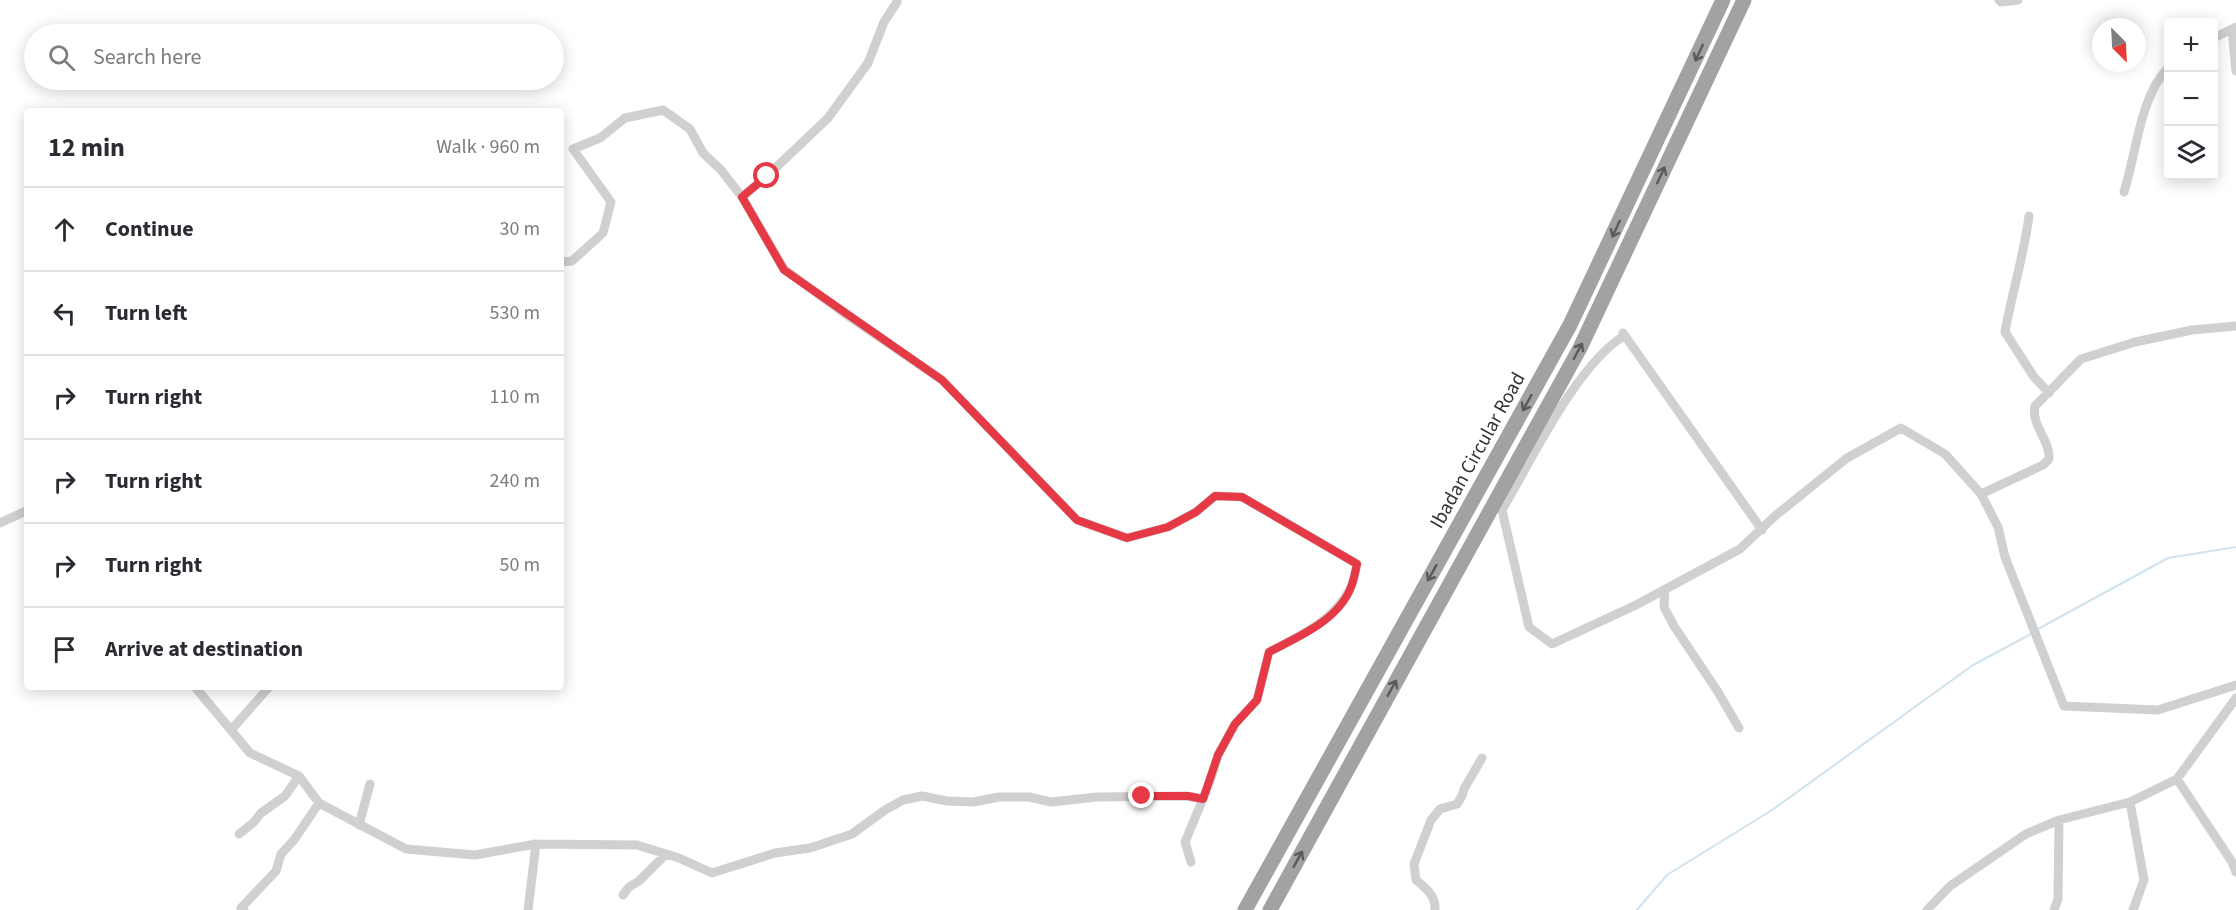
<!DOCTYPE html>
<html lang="en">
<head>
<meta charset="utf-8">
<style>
	body { margin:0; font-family:"Source Sans 3",sans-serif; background:#f2f2f3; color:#2b2b33 }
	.controls { position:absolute; right:18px; top:18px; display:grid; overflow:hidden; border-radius:6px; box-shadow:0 3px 15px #0003 }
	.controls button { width:54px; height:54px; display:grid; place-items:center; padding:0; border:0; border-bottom:2px solid #e1e1e2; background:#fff; color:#2b2b33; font:30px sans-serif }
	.compass { position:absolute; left:2092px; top:18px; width:54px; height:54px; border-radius:50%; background:#fff; box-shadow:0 3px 15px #0003; rotate:156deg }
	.stop { position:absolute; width:18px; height:18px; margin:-14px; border:4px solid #e63946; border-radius:50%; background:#fff }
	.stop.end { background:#e63946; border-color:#fff; box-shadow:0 2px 6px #0008 }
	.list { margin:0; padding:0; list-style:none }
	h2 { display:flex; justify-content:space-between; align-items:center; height:78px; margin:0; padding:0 24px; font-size:26px }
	h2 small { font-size:20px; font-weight:400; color:#7c7c81 }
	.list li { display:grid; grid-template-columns:39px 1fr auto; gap:18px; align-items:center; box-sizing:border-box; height:84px; padding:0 24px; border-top:2px solid #e1e1e2 }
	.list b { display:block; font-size:22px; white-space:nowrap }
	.list em { font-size:20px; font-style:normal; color:#7c7c81 }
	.icon { flex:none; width:33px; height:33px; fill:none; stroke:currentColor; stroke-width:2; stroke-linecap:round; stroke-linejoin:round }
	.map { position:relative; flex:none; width:2236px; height:910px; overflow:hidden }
	.search { position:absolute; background:#fff; box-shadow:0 3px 15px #0003; left:24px; top:24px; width:540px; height:66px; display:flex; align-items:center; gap:15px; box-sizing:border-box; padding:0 21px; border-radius:33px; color:#7c7c81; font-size:22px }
	.panel { position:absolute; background:#fff; box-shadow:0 3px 15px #0003; left:24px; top:108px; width:540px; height:582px; border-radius:6px }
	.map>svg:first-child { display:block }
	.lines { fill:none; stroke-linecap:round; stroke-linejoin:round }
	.stream { stroke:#cfe2ee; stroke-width:2 }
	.minor { stroke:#d0d0d0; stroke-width:9 }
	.trunk { stroke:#a2a2a2; stroke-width:15 }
	.oneway { stroke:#5a5a5a }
	.route { stroke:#e63946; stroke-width:8 }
	.labels { text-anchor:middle; stroke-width:6; stroke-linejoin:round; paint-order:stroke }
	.street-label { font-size:20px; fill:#333; stroke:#fff }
</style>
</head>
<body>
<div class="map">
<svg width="2236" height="910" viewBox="0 0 2236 910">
	<rect width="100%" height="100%" fill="#fff"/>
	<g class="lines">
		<path class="stream" d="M 2038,629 L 2168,558 L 2236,547
			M 1637,910 L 1667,875 L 1772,810 L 1973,665 L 2031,634"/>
		<path class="minor" d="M 1999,0 L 2001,2 L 2018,0
			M 2232,29 L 2236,71
			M 2214,38 L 2236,27
			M 2124,192 C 2136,155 2140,96 2168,68
			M 742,197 L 767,176 L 828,118 L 868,63 L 884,22 L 897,2 L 897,0
			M 2029,216 C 2024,255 2012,293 2005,332 L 2034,377 L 2049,393
			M 561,262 L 572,261 L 603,233 L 611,202 L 573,149 L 600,138 L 625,118 L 663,110 L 690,129 L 703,153 L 721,170 L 742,197 L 784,269 L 841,311 L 942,380 L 1077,520 L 1127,538 L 1168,527 L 1196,512 L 1215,496 L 1242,497 L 1357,564 C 1355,573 1354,583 1349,591 C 1332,622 1299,636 1269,652 L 1257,700 L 1235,724 L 1218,755 L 1210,782 L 1185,842 L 1191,862
			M 1623,333 L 1762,530
			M 1624,336 C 1577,364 1531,461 1502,510 L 1529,627 L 1552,644 L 1636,605 L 1740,549 L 1775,516 L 1847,458 L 1901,428 L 1945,454 L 1981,494 L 2043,465 L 2049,459 C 2050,439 2031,426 2035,406 L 2081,359 L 2135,342 L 2192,330 L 2236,326
			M 1981,494 L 1998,527 L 2005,557 L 2064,706 L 2158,710 L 2236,685
			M 0,523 L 26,511 L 27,513
			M 1665,589 L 1664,607 L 1674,626 L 1718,692 L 1739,728
			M 195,687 L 250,753 L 299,776 L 319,803 L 406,849 L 475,855 L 536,844 L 637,845 L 679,858 L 712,873 L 775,853 L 810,848 L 852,834 L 885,810 L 903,800 L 922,796 L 947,801 L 973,802 L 999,797 L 1029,797 L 1051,802 L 1097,797 L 1187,796 L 1203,799
			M 232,729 L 269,687
			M 2177,779 L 2232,862 L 2236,872
			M 2130,802 L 2144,880 L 2133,910
			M 359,825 L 370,784
			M 239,834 L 253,823 L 261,813 L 285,796 L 299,776
			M 623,895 L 629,887 L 639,881 L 666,854
			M 244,910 L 241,908 L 276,871 L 281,854 L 294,840 L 319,803
			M 528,910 L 536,844
			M 1435,910 C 1436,896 1426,888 1416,880 L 1414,864 L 1431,820 L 1440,809 L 1457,804 L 1462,796 L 1464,789 L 1482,758
			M 1927,910 L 1950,886 L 2026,834 L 2059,820 L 2130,802 L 2177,779 L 2236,698
			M 2054,910 L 2058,899 L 2059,820"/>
		<path class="trunk" d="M 1245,910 L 1570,325 L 1723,0
			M 1270,910 L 1580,348 L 1744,0"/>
	</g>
	<defs><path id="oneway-shaft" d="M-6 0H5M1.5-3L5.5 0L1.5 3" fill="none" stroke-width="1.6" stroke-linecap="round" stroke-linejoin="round" transform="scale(1.5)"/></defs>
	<g class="oneway">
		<use href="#oneway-shaft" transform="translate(1699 53) rotate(115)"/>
		<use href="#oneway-shaft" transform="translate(1661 175) rotate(-65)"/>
		<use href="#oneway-shaft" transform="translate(1616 229) rotate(115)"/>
		<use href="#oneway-shaft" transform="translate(1578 351) rotate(-62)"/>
		<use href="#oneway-shaft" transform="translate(1527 403) rotate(119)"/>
		<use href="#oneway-shaft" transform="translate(1432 573) rotate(119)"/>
		<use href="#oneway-shaft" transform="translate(1392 688) rotate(-61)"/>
		<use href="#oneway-shaft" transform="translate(1298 859) rotate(-61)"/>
	</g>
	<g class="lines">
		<path class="route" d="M 767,176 L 742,197 L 784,270 L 942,380 L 1077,520 L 1127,538 L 1168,527 L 1196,512 L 1215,496 L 1242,497 L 1357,564 C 1355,572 1354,580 1351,587 C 1339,620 1298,637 1269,652 L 1257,700 L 1235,724 L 1218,755 L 1203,799 L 1188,796 L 1142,796"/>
	</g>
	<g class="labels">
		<g class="street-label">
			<text transform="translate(1477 450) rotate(-61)" y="7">Ibadan Circular Road</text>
		</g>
	</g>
</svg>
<div class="controls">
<button>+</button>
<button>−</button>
<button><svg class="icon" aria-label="layers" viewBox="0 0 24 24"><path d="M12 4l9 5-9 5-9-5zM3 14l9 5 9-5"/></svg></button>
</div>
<svg class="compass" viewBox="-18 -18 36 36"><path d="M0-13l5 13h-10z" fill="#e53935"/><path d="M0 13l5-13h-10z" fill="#7c7c81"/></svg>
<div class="stop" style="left:767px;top:176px"></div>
<div class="stop end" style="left:1142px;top:796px"></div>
<div class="search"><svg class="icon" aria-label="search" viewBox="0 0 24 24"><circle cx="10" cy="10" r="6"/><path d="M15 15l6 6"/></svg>Search here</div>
<section class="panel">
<h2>12 min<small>Walk · 960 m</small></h2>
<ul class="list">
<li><svg class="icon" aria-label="ahead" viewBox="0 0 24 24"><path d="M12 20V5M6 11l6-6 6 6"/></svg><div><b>Continue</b></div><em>30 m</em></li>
<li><svg class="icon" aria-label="left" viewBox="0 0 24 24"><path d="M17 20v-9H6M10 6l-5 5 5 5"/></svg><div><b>Turn left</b></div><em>530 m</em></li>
<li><svg class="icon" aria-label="right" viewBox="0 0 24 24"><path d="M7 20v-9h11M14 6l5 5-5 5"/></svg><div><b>Turn right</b></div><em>110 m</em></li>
<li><svg class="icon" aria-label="right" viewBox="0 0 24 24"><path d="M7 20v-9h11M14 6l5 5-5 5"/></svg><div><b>Turn right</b></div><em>240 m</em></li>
<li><svg class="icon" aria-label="right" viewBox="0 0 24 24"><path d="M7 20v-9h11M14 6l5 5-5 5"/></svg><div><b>Turn right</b></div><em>50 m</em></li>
<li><svg class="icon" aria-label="arrive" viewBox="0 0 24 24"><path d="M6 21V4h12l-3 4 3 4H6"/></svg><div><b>Arrive at destination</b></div></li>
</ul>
</section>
</div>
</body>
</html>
